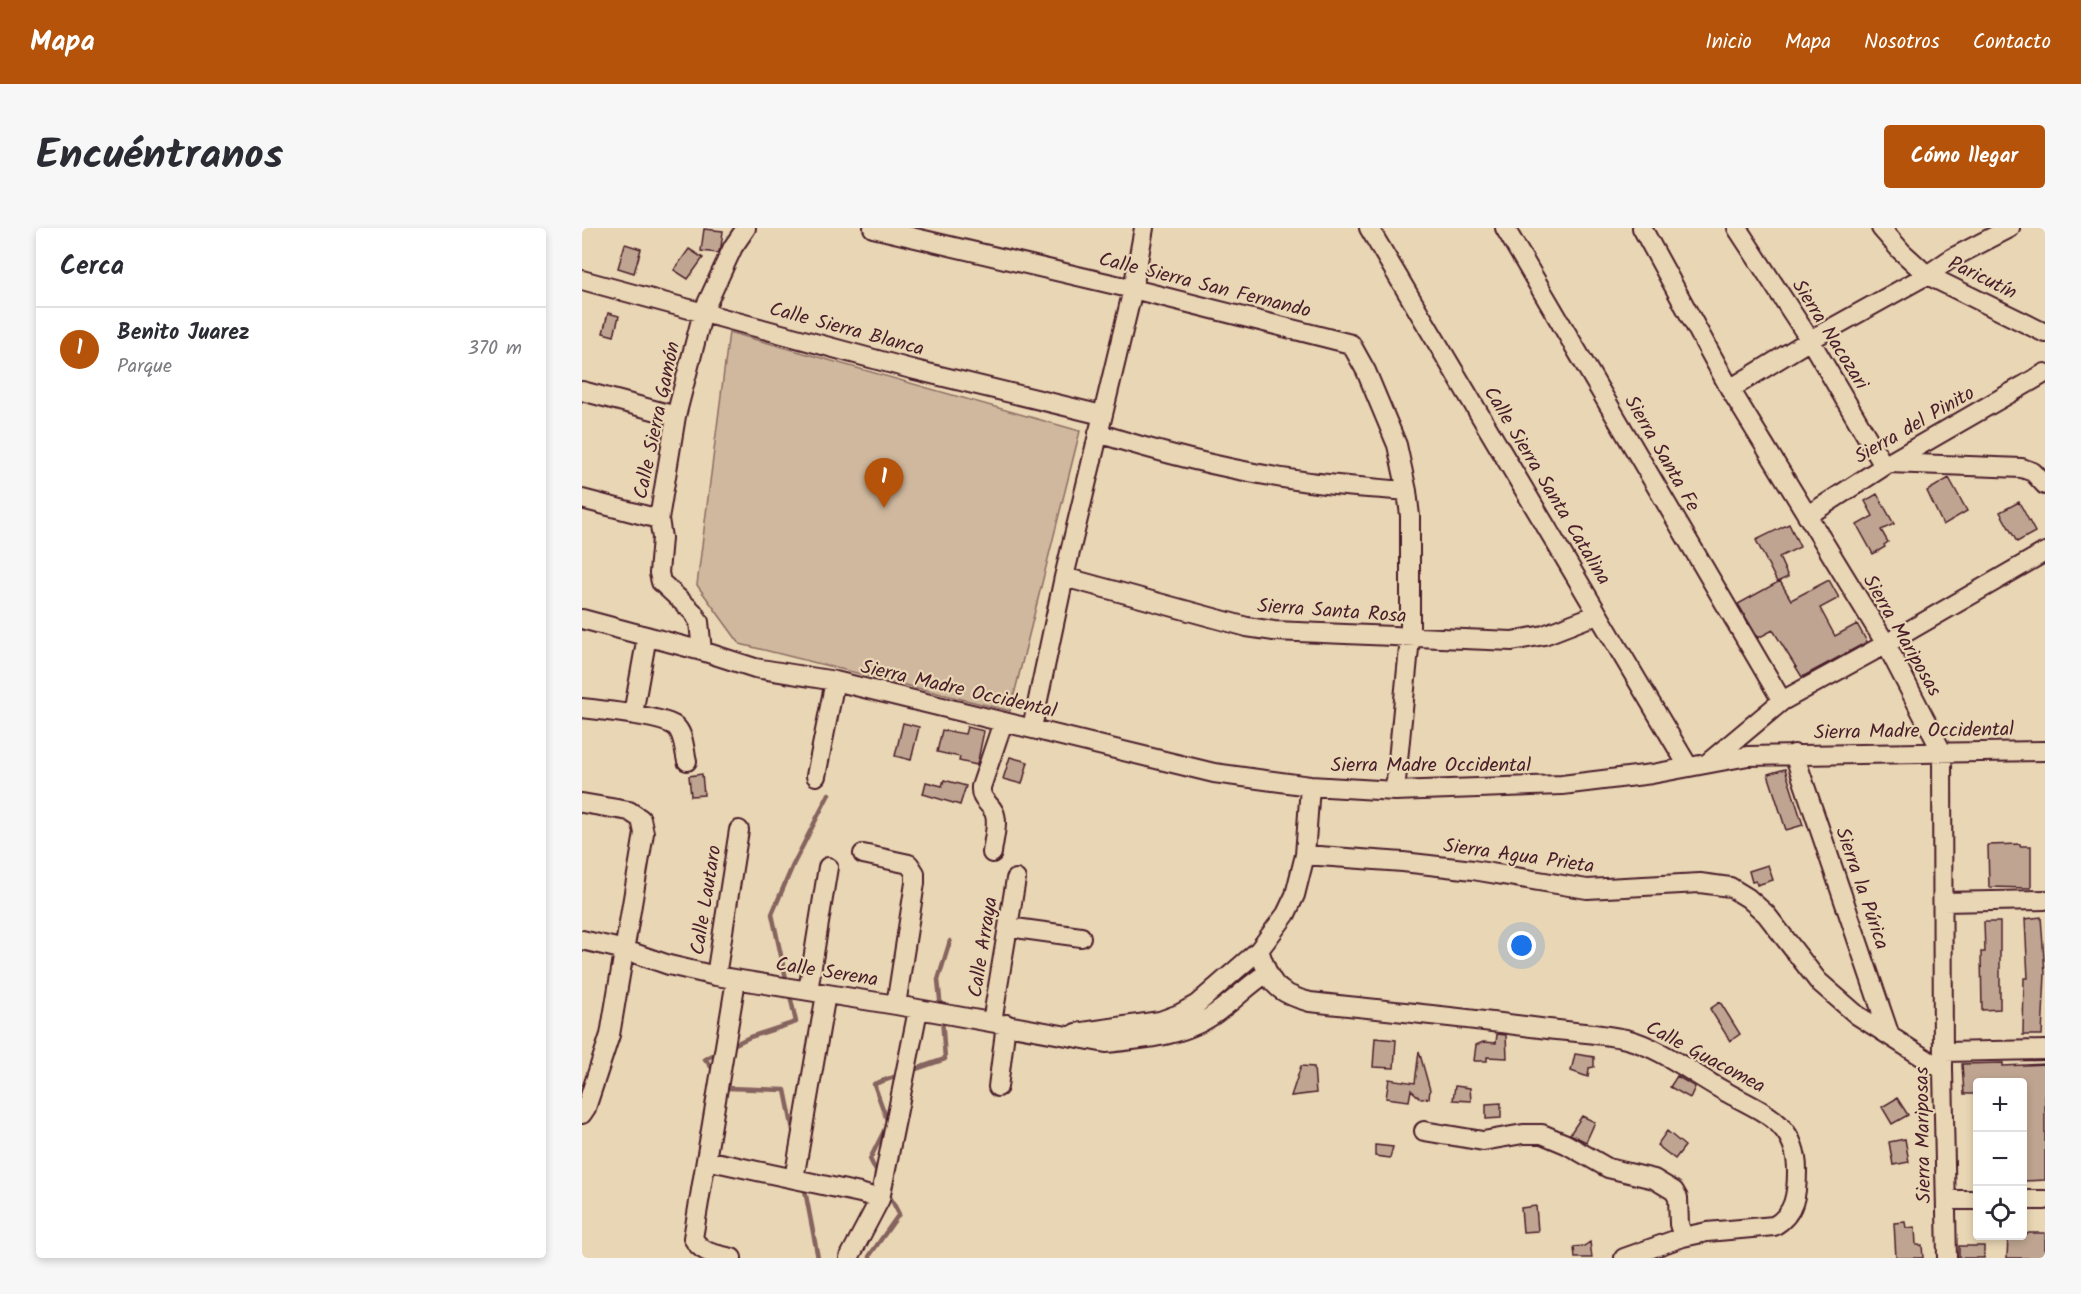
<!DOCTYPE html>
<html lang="es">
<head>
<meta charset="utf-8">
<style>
	body { margin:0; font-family:Kalam,sans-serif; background:#f7f7f7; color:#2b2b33 }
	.controls { position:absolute; right:18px; bottom:18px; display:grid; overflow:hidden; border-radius:6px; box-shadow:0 3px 9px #0003 }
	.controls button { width:54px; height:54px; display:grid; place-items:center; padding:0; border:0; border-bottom:2px solid #e1e1e2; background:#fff; color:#2b2b33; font:30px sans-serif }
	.you { position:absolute; left:940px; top:718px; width:21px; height:21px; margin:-15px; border:4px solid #fff; border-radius:50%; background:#1a73e8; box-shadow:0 0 0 9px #1a73e833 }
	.badge { display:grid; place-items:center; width:39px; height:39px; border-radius:50%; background:#b45309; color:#fff; font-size:20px; font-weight:700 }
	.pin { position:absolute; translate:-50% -50px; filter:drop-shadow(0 2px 3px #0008) }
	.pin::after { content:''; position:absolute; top:32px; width:21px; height:18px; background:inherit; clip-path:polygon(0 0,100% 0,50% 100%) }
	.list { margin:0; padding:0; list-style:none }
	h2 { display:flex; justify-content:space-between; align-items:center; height:78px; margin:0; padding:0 24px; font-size:26px }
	h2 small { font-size:20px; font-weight:400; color:#7c7c81 }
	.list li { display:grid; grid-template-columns:39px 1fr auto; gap:18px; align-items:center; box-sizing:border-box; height:84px; padding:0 24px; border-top:2px solid #e1e1e2 }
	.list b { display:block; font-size:22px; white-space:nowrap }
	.list p { margin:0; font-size:20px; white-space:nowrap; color:#7c7c81 }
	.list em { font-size:20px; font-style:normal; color:#7c7c81 }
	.icon { flex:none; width:33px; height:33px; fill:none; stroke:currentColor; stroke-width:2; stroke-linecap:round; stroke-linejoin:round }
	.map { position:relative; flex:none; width:1463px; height:1030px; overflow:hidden; border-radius:6px }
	header { display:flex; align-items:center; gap:36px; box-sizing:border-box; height:84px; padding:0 30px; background:#b45309; color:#fff }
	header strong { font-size:28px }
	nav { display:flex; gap:33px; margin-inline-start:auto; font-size:21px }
	.intro { display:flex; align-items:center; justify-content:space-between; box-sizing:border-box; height:144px; padding:0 36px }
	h1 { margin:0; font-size:42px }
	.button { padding:15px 27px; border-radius:6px; background:#b45309; color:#fff; font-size:21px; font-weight:700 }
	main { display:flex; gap:36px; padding:0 36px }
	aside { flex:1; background:#fff; border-radius:6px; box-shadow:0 3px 9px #0003 }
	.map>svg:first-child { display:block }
	.green { fill:#cfb89e; stroke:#8c6c64; stroke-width:1.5 }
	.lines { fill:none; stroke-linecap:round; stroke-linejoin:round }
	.stream { stroke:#85635e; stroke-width:4.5 }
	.building { fill:#bfa591; stroke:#4a1f2b; stroke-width:1.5 }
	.minor-casing { stroke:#4a1f2b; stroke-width:22 }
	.minor { stroke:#e9d6b4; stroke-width:18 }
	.labels { text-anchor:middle; stroke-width:4.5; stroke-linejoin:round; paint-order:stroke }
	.street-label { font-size:20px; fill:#4a1f2b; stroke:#e9d6b4 }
</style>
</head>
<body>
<header>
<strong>Mapa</strong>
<nav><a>Inicio</a><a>Mapa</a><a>Nosotros</a><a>Contacto</a></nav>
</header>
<div class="intro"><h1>Encuéntranos</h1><a class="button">Cómo llegar</a></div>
<main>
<aside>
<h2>Cerca<small></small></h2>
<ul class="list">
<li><span class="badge">1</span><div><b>Benito Juarez</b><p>Parque</p></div><em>370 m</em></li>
</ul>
</aside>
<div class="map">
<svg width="1463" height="1030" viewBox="0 0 1463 1030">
	<rect width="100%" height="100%" fill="#e9d6b4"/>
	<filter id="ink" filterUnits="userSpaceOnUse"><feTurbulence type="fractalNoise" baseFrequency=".0167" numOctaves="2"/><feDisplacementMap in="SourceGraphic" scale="12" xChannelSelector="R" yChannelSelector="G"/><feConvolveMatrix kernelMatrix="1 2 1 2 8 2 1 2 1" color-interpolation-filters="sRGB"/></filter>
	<g filter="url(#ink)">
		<path class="green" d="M 147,104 L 498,203 L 428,483 L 158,416 L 115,357 Z"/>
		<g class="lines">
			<path class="stream" d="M 205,755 L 190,686 L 211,637 L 247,566
				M 359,781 L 356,752 L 368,713
				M 147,819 L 168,809 L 214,794 L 207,763
				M 328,843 L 363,831 L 360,789
				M 134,845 L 123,831 L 137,824
				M 142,857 L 145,860 L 203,862 L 212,907
				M 296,947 L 288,931 L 306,895 L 292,856 L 318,847
				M 222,957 L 236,1030
				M 288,1030 L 288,1027 L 317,986 L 306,965"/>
		</g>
		<path class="building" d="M 122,1 L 141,3 L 139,19 L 136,25 L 119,23 Z
			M 43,16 L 59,21 L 52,45 L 36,40 Z
			M 107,21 L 121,30 L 106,51 L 92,42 Z
			M 26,85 L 37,88 L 32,108 L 21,105 Z
			M 1367,250 L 1385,283 L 1361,297 L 1345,263 Z
			M 1295,266 L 1312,296 L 1299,302 L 1306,314 L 1302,317 L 1303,319 L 1291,326 L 1275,297 L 1291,288 L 1283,273 Z
			M 1437,274 L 1453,304 L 1435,314 L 1418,284 Z
			M 1207,296 L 1218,319 L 1197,329 L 1206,349 L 1195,354 L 1174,312 Z
			M 1247,352 L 1257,370 L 1238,380 L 1253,408 L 1275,396 L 1285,414 L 1220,449 L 1191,402 L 1176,410 L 1156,376 L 1198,353 L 1209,372 Z
			M 321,495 L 337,499 L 329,532 L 313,528 Z
			M 385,499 L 402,503 L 395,537 L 377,533 L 378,529 L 355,524 L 360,502 L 383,506 Z
			M 428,529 L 446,534 L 440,556 L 421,551 Z
			M 1203,541 L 1221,597 L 1204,602 L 1186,546 Z
			M 120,546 L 122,567 L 109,568 L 107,548 Z
			M 362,552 L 384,558 L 378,577 L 341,566 L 344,554 L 360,558 Z
			M 1438,616 L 1438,618 L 1449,618 L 1449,660 L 1407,659 L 1406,617 Z
			M 1186,637 L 1191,652 L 1175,657 L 1174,653 L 1170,654 L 1167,643 Z
			M 1459,689 L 1463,746 L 1460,807 L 1441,807 L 1442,750 L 1446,750 L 1443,691 Z
			M 1402,694 L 1418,694 L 1418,781 L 1400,782 L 1399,724 L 1403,724 Z
			M 1138,774 L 1158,806 L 1148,813 L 1128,781 Z
			M 915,806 L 924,807 L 925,830 L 905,829 L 905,833 L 892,833 L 894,817 L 901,814 L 914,815 Z
			M 793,810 L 814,812 L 812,840 L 791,839 Z
			M 837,823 L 848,862 L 847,870 L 839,871 L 829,862 L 827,873 L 804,870 L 807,851 L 833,855 Z
			M 993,826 L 1012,829 L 1012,839 L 1007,840 L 1006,849 L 989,843 Z
			M 1421,835 L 1421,838 L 1463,836 L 1463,952 L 1441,953 L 1440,855 L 1395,855 L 1395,866 L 1382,866 L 1380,836 Z
			M 719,838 L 732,839 L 734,865 L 709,868 Z
			M 1095,848 L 1113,859 L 1108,870 L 1088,859 Z
			M 873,858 L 888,860 L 889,873 L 871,872 Z
			M 1315,870 L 1326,887 L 1310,896 L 1300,879 Z
			M 919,875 L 919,890 L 904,891 L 904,876 Z
			M 1000,888 L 1013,894 L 1004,914 L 988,906 Z
			M 1085,903 L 1103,918 L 1093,931 L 1075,917 Z
			M 1323,911 L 1327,934 L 1311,937 L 1307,914 Z
			M 793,917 L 811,919 L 808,930 L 793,928 Z
			M 954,978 L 956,1003 L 941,1004 L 939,980 Z
			M 1323,994 L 1324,1000 L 1333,999 L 1334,1017 L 1340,1017 L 1341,1030 L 1314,1030 L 1312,995 Z
			M 1447,1005 L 1463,1005 L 1463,1030 L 1425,1030 L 1426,1008 L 1440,1008 Z
			M 1008,1014 L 1010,1030 L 993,1030 L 992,1019 L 1002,1018 Z
			M 1377,1018 L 1402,1018 L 1402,1030 L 1377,1030 Z"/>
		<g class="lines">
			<defs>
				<path id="minor" d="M 291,0 L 551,61 L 769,116 L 784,143 L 815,217 L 825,263 L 828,288 L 828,410 L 813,563
					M 787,0 L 1106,538
					M 923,0 L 1200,473
					M 1060,0 L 1148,161 L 1304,416 L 1360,524 L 1361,842 L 1365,1030
					M 1155,0 L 1228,112 L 1302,238
					M 1299,0 L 1319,23 L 1345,47 L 1463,105
					M 0,52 L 329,141 L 520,187
					M 1148,161 L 1228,112 L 1345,47 L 1370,30 L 1428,0
					M 0,163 L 94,188
					M 516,205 C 582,226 651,243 720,253 C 755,258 790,260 825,263
					M 1307,235 L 1440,240 L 1451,244 L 1463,257
					M 0,271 L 77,291
					M 1225,288 L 1307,235 L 1463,145
					M 482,349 L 665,399 L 692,403 L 930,413 L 962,407 L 1016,386
					M 0,391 L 120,423 L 173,440 L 253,453 L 632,545 L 728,558 L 813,563 L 980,557 L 1070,546 L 1166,528 L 1463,523
					M 120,423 L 117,394 L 111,384 L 79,354 L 77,345 L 80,310 L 77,291 L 94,188 L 121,84 L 151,19 L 164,0
					M 0,480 C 19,482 79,488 93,498 C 102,505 102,522 105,533
					M 51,486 L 65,408
					M 450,500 L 482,349 L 551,61 L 562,0
					M 1212,526 L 1308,808
					M 1127,534 L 1200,473 L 1304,416 L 1463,324
					M 234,548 L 253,453
					M 0,575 L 47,583 L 59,591 L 62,605 L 28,807 L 4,880 L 0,886
					M 410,625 C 411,613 417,595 412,584 C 407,574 398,572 399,559 L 421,494
					M 281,626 L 327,636 L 333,645 L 333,655 L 314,777
					M 723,627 L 821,634 L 891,642 L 1005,661 L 1118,655 L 1148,659 L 1166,670 L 1184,686 L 1236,753 L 1275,787 L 1361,842
					M 1361,674 L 1463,672
					M 426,699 L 499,709
					M 0,712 L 43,722 L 87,737 L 134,748 L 314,777 L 524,815 C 564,811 606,808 638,782 C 655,770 666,757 685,745
					M 677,722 C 688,755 693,765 728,774 C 805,782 882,790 958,800 C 987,804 1017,805 1044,811 C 1080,820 1112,847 1144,864 C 1181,884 1215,895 1215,943 C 1215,966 1213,986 1192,998 L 1125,1004 L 1101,1009 L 1042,1030
					M 134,748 L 157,602
					M 226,763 L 246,639
					M 410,794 L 434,651
					M 494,805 L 578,793 L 597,786 L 615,776 L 677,722 L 704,686 L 713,667 L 723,627 L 728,558
					M 1362,824 L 1463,822
					M 416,859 L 424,796
					M 842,903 L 901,913 L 941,906 L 960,906 L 984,916 L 1026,940 L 1072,951 L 1092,963 L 1096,970 L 1097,996 L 1101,1009
					M 124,932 L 278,965 L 298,971
					M 212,951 L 244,766
					M 1364,972 L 1396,972
					M 1440,972 L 1463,972
					M 150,1030 C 133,1026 120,1026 111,1010 L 154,752
					M 267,1030 L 298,971 L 336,782"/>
			</defs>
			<use href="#minor" class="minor-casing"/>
			<use href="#minor" class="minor"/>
		</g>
	</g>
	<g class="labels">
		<g class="street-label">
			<text transform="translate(1401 49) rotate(26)" y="7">Paricutín</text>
			<text transform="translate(623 56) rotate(14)" y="7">Calle Sierra San Fernando</text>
			<text transform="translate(265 100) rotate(15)" y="7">Calle Sierra Blanca</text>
			<text transform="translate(1249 106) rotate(58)" y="7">Sierra Nacozari</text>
			<text transform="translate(74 192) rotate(-78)" y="7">Calle Sierra Gamón</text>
			<text transform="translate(1332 196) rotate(-30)" y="7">Sierra del Pinito</text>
			<text transform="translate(1081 225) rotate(60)" y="7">Sierra Santa Fe</text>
			<text transform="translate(966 257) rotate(59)" y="7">Calle Sierra Santa Catalina</text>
			<text transform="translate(750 382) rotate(4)" y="7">Sierra Santa Rosa</text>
			<text transform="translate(1321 407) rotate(60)" y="7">Sierra Mariposas</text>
			<text transform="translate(377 460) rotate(13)" y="7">Sierra Madre Occidental</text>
			<text transform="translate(1332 502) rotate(-1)" y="7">Sierra Madre Occidental</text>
			<text x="849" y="543">Sierra Madre Occidental</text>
			<text transform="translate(937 627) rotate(8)" y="7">Sierra Agua Prieta</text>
			<text transform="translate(1281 660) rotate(71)" y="7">Sierra la Púrica</text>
			<text transform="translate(123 672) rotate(-81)" y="7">Calle Lautaro</text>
			<text transform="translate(400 719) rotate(-81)" y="7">Calle Arraya</text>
			<text transform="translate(245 743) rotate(9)" y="7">Calle Serena</text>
			<text transform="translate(1124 828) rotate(28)" y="7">Calle Guacomea</text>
			<text transform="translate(1340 907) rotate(-91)" y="7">Sierra Mariposas</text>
		</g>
	</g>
</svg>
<div class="controls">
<button>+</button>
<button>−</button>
<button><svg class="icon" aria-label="locate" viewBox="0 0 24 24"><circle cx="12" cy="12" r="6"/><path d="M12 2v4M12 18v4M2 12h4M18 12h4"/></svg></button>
</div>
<div class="you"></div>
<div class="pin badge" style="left:302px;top:280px">1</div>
</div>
</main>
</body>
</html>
